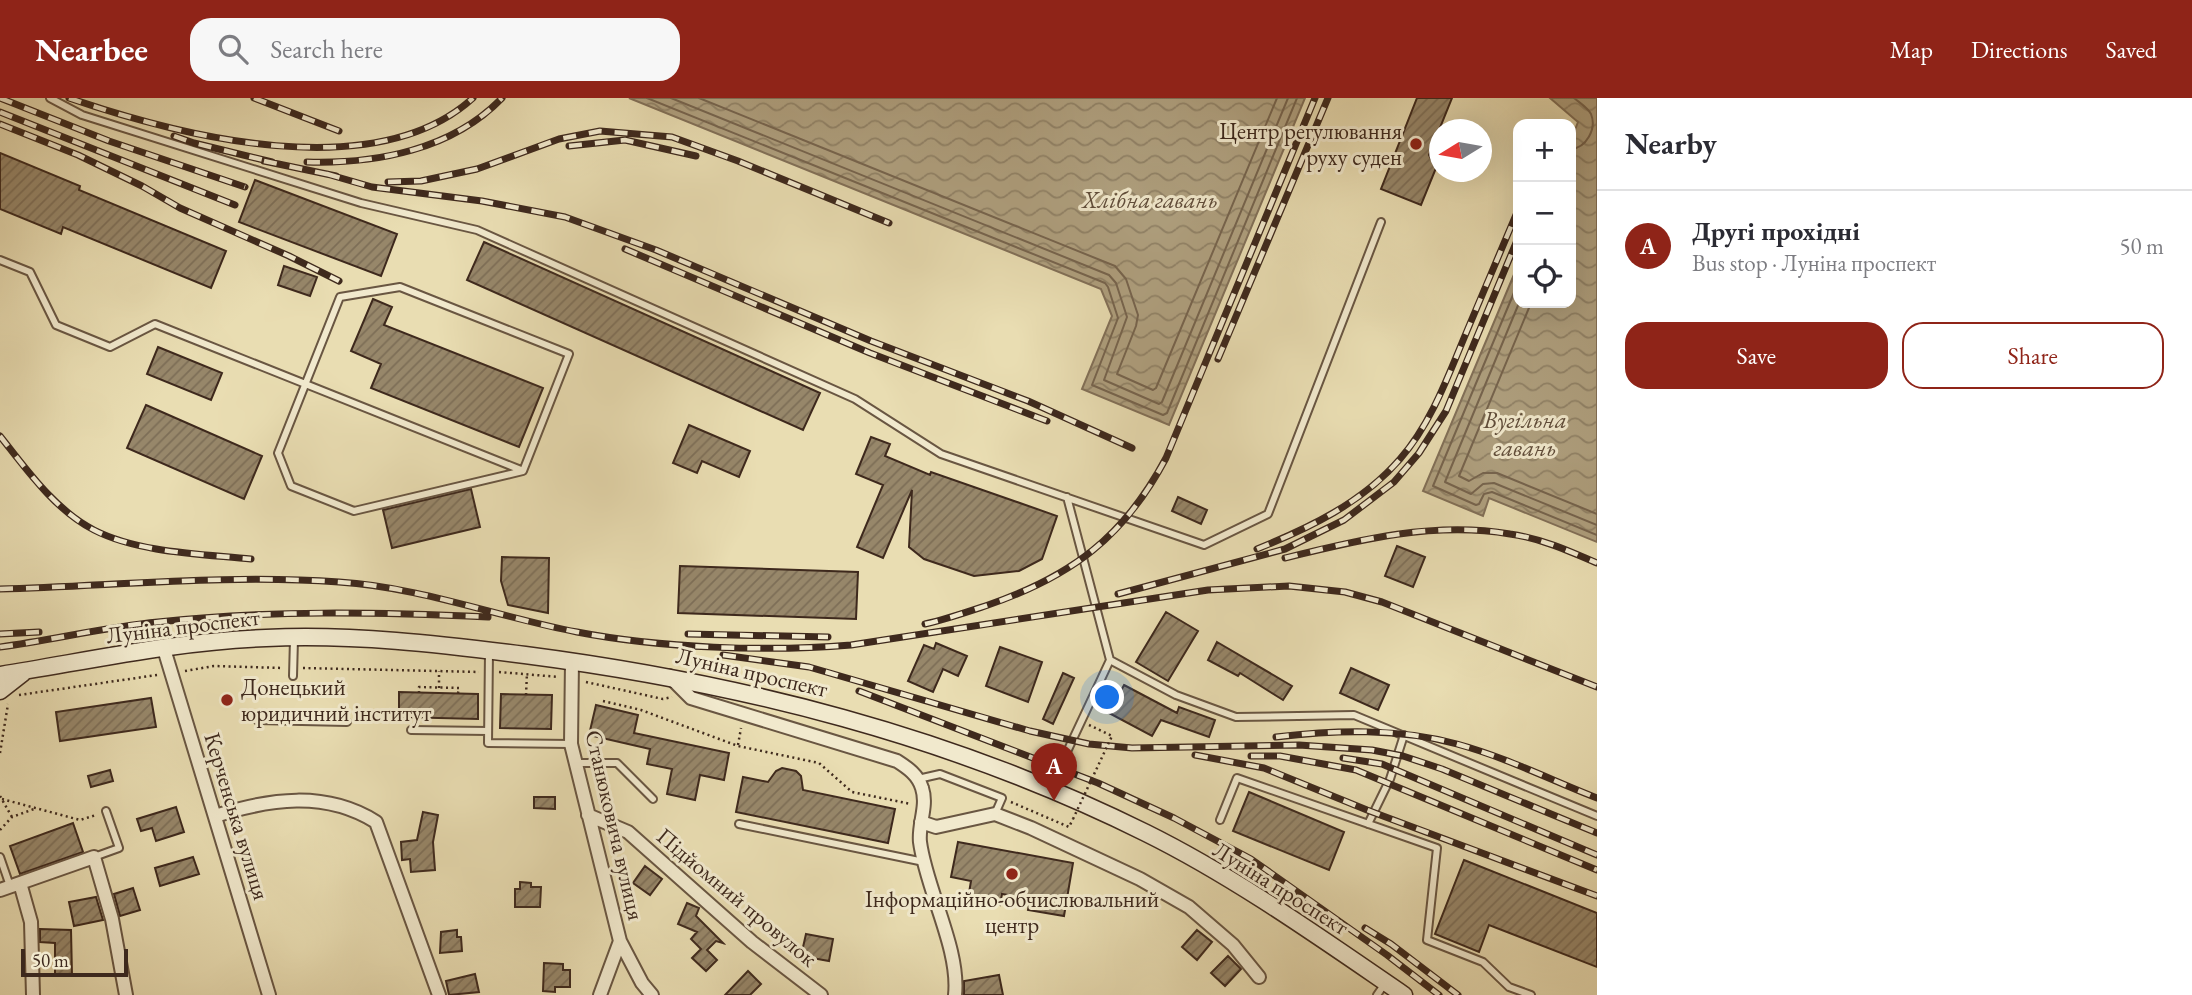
<!DOCTYPE html>
<html lang="en">
<head>
<meta charset="utf-8">
<style>
	body { margin:0; font-family:"EB Garamond",serif; background:#f7f7f7; color:#2b2b33 }
	.controls { position:absolute; right:21px; top:21px; display:grid; overflow:hidden; border-radius:14px; box-shadow:0 7px 28px #0002 }
	.controls button { width:63px; height:63px; display:grid; place-items:center; padding:0; border:0; border-bottom:2px solid #e1e1e2; background:#fff; color:#2b2b33; font:35px sans-serif }
	.compass { position:absolute; left:1429px; top:21px; width:63px; height:63px; border-radius:50%; background:#fff; box-shadow:0 7px 28px #0002; rotate:259deg }
	.scale { position:absolute; left:21px; bottom:18px; width:107px; box-sizing:border-box; padding-left:7px; border:4px solid #3e291d; border-top:0; font-size:19px; line-height:24px; white-space:nowrap; color:#3e291d; -webkit-text-stroke:5px #f1e9cd; paint-order:stroke }
	.you { position:absolute; left:1108px; top:600px; width:24px; height:24px; margin:-18px; border:5px solid #fff; border-radius:50%; background:#1a73e8; box-shadow:0 0 0 10px #1a73e833 }
	.badge { display:grid; place-items:center; width:46px; height:46px; border-radius:50%; background:#8f2418; color:#fff; font-size:23px; font-weight:700 }
	.pin { position:absolute; translate:-50% -58px; filter:drop-shadow(0 2px 4px #0008) }
	.pin::after { content:''; position:absolute; top:37px; width:24px; height:21px; background:inherit; clip-path:polygon(0 0,100% 0,50% 100%) }
	.list { margin:0; padding:0; list-style:none }
	h2 { display:flex; justify-content:space-between; align-items:center; height:91px; margin:0; padding:0 28px; font-size:30px }
	h2 small { font-size:23px; font-weight:400; color:#7c7c81 }
	.list li { display:grid; grid-template-columns:46px 1fr auto; gap:21px; align-items:center; box-sizing:border-box; height:112px; padding:0 28px; border-top:2px solid #e1e1e2 }
	.list b { display:block; font-size:26px; white-space:nowrap }
	.list p { margin:0; font-size:23px; white-space:nowrap; color:#7c7c81 }
	.list em { font-size:23px; font-style:normal; color:#7c7c81 }
	.actions { display:flex; gap:14px; padding:21px 28px }
	.actions a { flex:1; padding:16px 0; border:2px solid #8f2418; border-radius:21px; text-align:center; font-size:24px; color:#8f2418 }
	.actions .main { background:#8f2418; color:#fff }
	.icon { flex:none; width:38px; height:38px; fill:none; stroke:currentColor; stroke-width:2; stroke-linecap:round; stroke-linejoin:round }
	.map { position:relative; flex:none; width:1597px; height:897px; overflow:hidden }
	header { display:flex; align-items:center; gap:42px; box-sizing:border-box; height:98px; padding:0 35px; background:#8f2418; color:#fff }
	header strong { font-size:33px }
	nav { display:flex; gap:38px; margin-inline-start:auto; font-size:24px }
	.search { width:490px; height:63px; background:#f7f7f7; display:flex; align-items:center; gap:18px; box-sizing:border-box; padding:0 24px; border-radius:21px; color:#7c7c81; font-size:26px }
	main { display:flex }
	aside { flex:1; background:#fff }
	.map>svg:first-child { display:block }
	.water { fill:url(#water-waves); stroke:#827058; stroke-width:2 }
	.lines { fill:none; stroke-linecap:round; stroke-linejoin:round }
	.shore { stroke:#76644e; stroke-width:2 }
	.building { fill:url(#building-hatch); stroke:#3e291d; stroke-width:2 }
	.lane-casing { stroke:#695642; stroke-width:10 }
	.street-casing { stroke:#695642; stroke-width:16 }
	.secondary-casing { stroke:#3e291d; stroke-width:19 }
	.path { stroke:#3e291d; stroke-width:2.5; stroke-dasharray:2 3.5; stroke-linecap:butt }
	.lane { stroke:#f1e9cd; stroke-width:6 }
	.street { stroke:#f1e9cd; stroke-width:12 }
	.secondary { stroke:#f1e9cd; stroke-width:16 }
	.rail-casing { stroke:#3e291d; stroke-width:7 }
	.rail { stroke:#f1e9cd; stroke-width:4.5; stroke-dasharray:13; stroke-linecap:butt }
	.path-bridge { stroke:#3e291d; stroke-width:2.5; stroke-dasharray:2 3.5; stroke-linecap:butt }
	.poi-dot { fill:#8f2418; stroke:#f1e9cd; stroke-width:2.5 }
	.labels { text-anchor:middle; stroke-width:6; stroke-linejoin:round; paint-order:stroke }
	.poi-label { font-size:23px; fill:#3e291d; stroke:#f1e9cd; text-anchor:end }
	.street-label { font-size:23px; fill:#3e291d; stroke:#f1e9cd }
	.water-label { font-size:24px; font-style:italic; fill:#604d3a; stroke:#f1e9cd }
</style>
</head>
<body>
<header>
<strong>Nearbee</strong>
<div class="search"><svg class="icon" aria-label="search" viewBox="0 0 24 24"><circle cx="10" cy="10" r="6"/><path d="M15 15l6 6"/></svg>Search here</div>
<nav><a>Map</a><a>Directions</a><a>Saved</a></nav>
</header>
<main>
<div class="map">
<svg width="1597" height="897" viewBox="0 0 1597 897">
	<defs>
		<pattern id="water-waves" width="16" height="10" patternUnits="userSpaceOnUse" patternTransform="scale(1.75)"><rect width="16" height="10" fill="#afa07f"/><path d="M0 5q4-4 8 0t8 0" fill="none" stroke="#908267"/></pattern>
		<pattern id="building-hatch" width="6" height="6" patternUnits="userSpaceOnUse" patternTransform="scale(1.75)"><rect width="6" height="6" fill="#97876a"/><path d="M-1 1l2-2M0 6l6-6M5 7l2-2" fill="none" stroke="#7d6e57"/></pattern>
	</defs>
	<rect width="100%" height="100%" fill="#e9ddb2"/>
	<filter id="stains"><feTurbulence type="fractalNoise" baseFrequency=".00286" numOctaves="4"/><feColorMatrix values="0 0 0 0 .2 0 0 0 0 .09 0 0 0 0 .02 0 0 0 .5 -.17"/></filter>
	<radialGradient id="worn" r=".72"><stop offset=".6" stop-color="#630" stop-opacity="0"/><stop offset="1" stop-color="#630" stop-opacity=".3"/></radialGradient>
	<path class="water" d="M 629,0 L 1305,0 L 1169,327 L 1082,291 L 1112,218 L 1101,191 Z
		M 1550,0 L 1597,0 L 1597,444 L 1489,400 L 1483,418 L 1423,393 L 1518,167 L 1518,205 L 1571,205 L 1571,42 L 1578,24 Z"/>
	<g class="lines">
		<path class="shore" d="M 647,0 L 1105,185 L 1108,189 L 1118,220 L 1092,287 L 1163,317 L 1167,315 L 1297,0
			M 671,0 L 1109,177 L 1116,185 L 1127,219 L 1104,282 L 1159,306 L 1162,304 L 1288,0
			M 699,0 L 1115,168 L 1126,181 L 1138,217 L 1136,228 L 1117,276 L 1153,292 L 1156,290 L 1277,0
			M 1571,51 C 1586,50 1597,31 1591,16 C 1588,10 1580,5 1574,0
			M 1518,185 L 1433,388 L 1476,407 L 1479,406 L 1484,396 L 1492,394 L 1597,437
			M 1519,205 L 1445,384 L 1471,396 L 1483,386 L 1494,385 L 1597,427
			M 1531,205 L 1459,378 L 1469,383 L 1483,375 L 1497,375 L 1597,416"/>
	</g>
	<path class="building" d="M 1417,0 L 1452,0 L 1429,57 L 1436,70 L 1421,107 L 1381,91 Z
		M 0,55 L 80,88 L 79,92 L 226,153 L 211,190 L 63,129 L 61,136 L 0,111 Z
		M 255,82 L 397,136 L 381,178 L 239,124 Z
		M 484,144 L 820,295 L 803,332 L 467,182 Z
		M 284,168 L 317,179 L 310,198 L 278,187 Z
		M 373,201 L 392,209 L 384,227 L 543,290 L 519,349 L 371,290 L 381,266 L 351,253 Z
		M 158,249 L 222,275 L 211,302 L 147,276 Z
		M 146,307 L 262,358 L 244,401 L 127,350 Z
		M 689,327 L 750,353 L 739,379 L 702,363 L 697,375 L 673,365 Z
		M 871,339 L 890,346 L 885,358 L 930,377 L 931,374 L 1057,418 L 1042,461 L 1019,473 L 974,478 L 924,461 L 909,449 L 912,392 L 883,460 L 857,449 L 883,387 L 856,376 Z
		M 471,391 L 480,429 L 392,450 L 383,412 Z
		M 1178,399 L 1207,412 L 1201,426 L 1172,413 Z
		M 1397,448 L 1425,459 L 1413,489 L 1385,478 Z
		M 502,459 L 549,460 L 548,515 L 508,507 L 501,483 Z
		M 680,468 L 858,474 L 856,521 L 678,515 Z
		M 1166,514 L 1198,533 L 1168,583 L 1136,564 Z
		M 1217,544 L 1292,588 L 1283,602 L 1240,575 L 1238,578 L 1208,562 Z
		M 936,545 L 967,558 L 958,578 L 943,571 L 933,594 L 908,583 L 924,547 L 934,551 Z
		M 1000,549 L 1042,564 L 1028,604 L 986,588 Z
		M 1351,570 L 1389,587 L 1378,612 L 1340,595 Z
		M 1063,575 L 1074,580 L 1053,626 L 1043,621 Z
		M 1124,587 L 1177,615 L 1179,609 L 1215,622 L 1209,639 L 1161,622 L 1152,638 L 1109,615 Z
		M 399,594 L 478,596 L 478,621 L 399,619 Z
		M 501,596 L 552,597 L 551,631 L 500,630 Z
		M 151,600 L 156,629 L 60,643 L 56,614 Z
		M 596,607 L 638,617 L 634,635 L 729,655 L 724,682 L 700,677 L 695,702 L 667,696 L 672,671 L 647,666 L 650,651 L 589,637 Z
		M 782,670 L 796,673 L 801,678 L 803,692 L 895,711 L 888,745 L 736,714 L 743,679 L 768,684 L 776,673 Z
		M 110,672 L 113,683 L 91,689 L 88,678 Z
		M 1249,694 L 1344,734 L 1329,772 L 1233,733 Z
		M 534,699 L 555,699 L 555,711 L 534,710 Z
		M 176,709 L 184,734 L 156,743 L 152,730 L 141,733 L 137,721 Z
		M 423,714 L 438,717 L 433,744 L 435,772 L 411,774 L 410,761 L 402,762 L 401,744 L 417,742 Z
		M 73,725 L 83,754 L 20,776 L 10,748 Z
		M 958,744 L 1073,765 L 1064,818 L 1028,812 L 1030,801 L 1002,796 L 1000,807 L 968,801 L 971,783 L 951,779 Z
		M 193,759 L 199,776 L 160,788 L 155,770 Z
		M 1464,762 L 1597,815 L 1597,869 L 1489,827 L 1479,854 L 1435,836 Z
		M 645,768 L 662,781 L 650,797 L 633,785 Z
		M 520,784 L 531,785 L 531,789 L 541,789 L 540,809 L 515,809 L 515,791 L 520,791 Z
		M 133,790 L 140,812 L 120,818 L 114,796 Z
		M 96,799 L 103,822 L 74,828 L 69,804 Z
		M 687,805 L 699,810 L 696,818 L 723,845 L 716,843 L 707,852 L 717,862 L 706,873 L 692,860 L 701,851 L 691,841 L 697,834 L 678,826 Z
		M 40,831 L 71,832 L 72,877 L 55,877 L 55,845 L 40,844 Z
		M 457,832 L 457,839 L 461,839 L 462,853 L 440,855 L 441,834 Z
		M 1197,832 L 1212,844 L 1197,862 L 1182,849 Z
		M 806,836 L 833,841 L 829,863 L 801,858 Z
		M 1228,858 L 1241,871 L 1225,888 L 1211,875 Z
		M 544,865 L 563,866 L 563,872 L 570,872 L 570,889 L 555,889 L 555,894 L 543,893 Z
		M 748,873 L 761,886 L 750,897 L 725,897 Z
		M 475,876 L 479,894 L 449,897 L 446,883 Z
		M 999,877 L 1003,897 L 964,897 L 964,883 Z"/>
	<g class="lines">
		<defs>
			<path id="lane" d="M 50,0 L 82,17 L 361,105 L 477,132 L 855,301 L 941,356 L 1204,447 L 1268,416 L 1381,124
				M 0,162 L 30,174 L 56,227 L 110,249 L 155,226 L 521,372
				M 400,189 L 569,256 L 523,373 L 354,413 L 291,388 L 278,355 L 340,199 Z
				M 489,554 L 488,645 L 571,646
				M 1110,562 L 1176,597 L 1236,619 L 1354,617 L 1597,718
				M 293,578 L 294,541
				M 257,622 L 347,624
				M 411,632 L 488,633
				M 576,665 L 617,665 L 653,701
				M 918,681 L 940,676 L 1002,700 L 995,716
				M 1050,690 L 1110,562 L 1067,399
				M 1220,722 L 1237,680 L 1437,750 L 1427,842 L 1483,864 L 1509,889 L 1531,897
				M 739,726 L 924,764
				M 1368,726 L 1390,681 L 1404,637
				M 0,759 L 10,788
				M 94,759 L 119,750 L 106,713
				M 1377,897 L 1386,884"/>
			<path id="street" d="M 164,551 L 269,897
				M 572,563 L 571,646 L 620,843 L 642,885 L 652,897
				M 669,578 L 691,600 L 897,663 C 908,670 918,677 922,690 C 928,708 918,726 920,744 C 926,791 960,851 955,897
				M 588,717 L 628,734 L 752,844 L 821,897
				M 215,718 C 269,701 325,692 376,724 L 439,897
				M 921,724 L 936,729 L 995,716 L 1031,730 L 1140,781 L 1189,809 L 1233,847 L 1259,879
				M 20,785 L 31,824 L 33,897
				M 0,792 L 94,759 L 112,821 L 126,897
				M 600,897 L 620,843"/>
			<path id="secondary" d="M 0,577 C 88,563 177,543 266,540 C 353,536 439,546 525,557 C 741,585 951,638 1146,735 C 1235,779 1322,841 1404,897
				M 0,593 L 23,575"/>
		</defs>
		<use href="#lane" class="lane-casing"/>
		<use href="#street" class="street-casing"/>
		<use href="#secondary" class="secondary-casing"/>
		<path class="path" d="M 303,570 L 479,574
			M 185,573 L 214,568 L 283,570
			M 499,574 L 559,579
			M 586,584 L 663,601 L 672,599
			M 439,590 L 439,573
			M 419,595 L 419,589 L 459,590 L 458,595
			M 19,597 L 157,577
			M 526,597 L 527,575
			M 603,603 L 641,612 L 738,648 L 819,665 L 852,694 L 911,706
			M 1089,627 L 1112,638
			M 738,647 L 741,630
			M 0,655 L 8,606
			M 0,698 L 12,719
			M 2,701 L 80,722 L 96,717
			M 1011,704 L 1069,729 L 1073,721
			M 0,732 L 12,719 L 34,711"/>
		<use href="#lane" class="lane"/>
		<use href="#street" class="street"/>
		<use href="#secondary" class="secondary"/>
		<defs>
			<path id="rail" d="M 0,0 L 109,43 L 245,89
				M 69,0 C 180,38 375,89 473,0
				M 254,0 L 339,33
				M 0,14 L 235,107
				M 0,26 L 78,57 L 142,88 L 180,110 L 289,158 L 339,183
				M 174,38 L 194,45 L 272,64
				M 569,48 L 625,42 L 696,58
				M 264,63 L 336,78
				M 307,64 C 376,66 452,52 502,0
				M 327,76 L 372,89 L 482,103 L 565,119 L 656,152 L 871,243 L 1028,303 L 1132,350
				M 388,84 L 421,83 L 477,71 L 559,41 L 600,33 L 672,39 L 738,63 L 889,125
				M 625,151 L 870,255 L 1047,323
				M 1218,261 L 1328,0
				M 0,338 C 27,372 55,412 94,432 C 139,455 202,456 251,461
				M 1257,451 C 1309,430 1362,405 1400,361 C 1430,327 1447,281 1464,240 C 1482,197 1500,155 1518,112
				M 1285,460 C 1358,442 1434,423 1510,436 C 1540,440 1569,453 1597,465
				M 0,491 C 113,488 226,476 339,484 C 420,489 498,519 577,534 C 660,550 767,554 851,547 L 1208,492 L 1289,488 L 1345,494 L 1382,504 L 1597,589
				M 1118,496 L 1285,451 L 1344,422 L 1394,384 L 1419,355 L 1446,313 L 1518,140
				M 925,526 C 947,521 967,514 988,507 C 1072,478 1124,439 1166,360 L 1315,0
				M 0,536 L 39,534
				M 688,536 L 828,539
				M 0,549 C 53,542 105,529 158,524 C 268,512 377,514 488,519
				M 723,557 L 809,569 L 1030,633 L 1089,646 L 1132,650 L 1299,647 L 1372,652 L 1403,658 L 1442,671 L 1597,735
				M 859,593 L 1098,685 L 1174,720 L 1251,761 L 1387,857 L 1439,897
				M 1276,639 C 1336,632 1399,630 1457,646 C 1505,659 1551,682 1597,700
				M 1195,657 L 1264,670 L 1367,712 L 1597,798
				M 1251,658 L 1280,658 L 1356,672 L 1597,772
				M 1343,660 L 1382,666 L 1597,757
				M 1365,830 L 1391,846 L 1458,897"/>
		</defs>
		<use href="#rail" class="rail-casing"/>
		<use href="#rail" class="rail"/>
		<path class="path-bridge" d="M 1073,721 L 1112,638"/>
	</g>
	<g class="poi-dot">
		<circle cx="1416" cy="46" r="7"/>
		<circle cx="227" cy="602" r="7"/>
		<circle cx="1012" cy="776" r="7"/>
	</g>
	<g class="labels">
		<g class="poi-label">
			<text x="1402" y="41">Центр регулювання<tspan x="1402" dy="26">руху суден</tspan></text>
			<text x="241" y="597" text-anchor="start">Донецький<tspan x="241" dy="26">юридичний інститут</tspan></text>
			<text x="1012" y="809" text-anchor="middle">Інформаційно-обчислювальний<tspan x="1012" dy="26">центр</tspan></text>
		</g>
		<g class="street-label">
			<text transform="translate(183 528) rotate(-7)" y="8">Луніна проспект</text>
			<text transform="translate(752 574) rotate(13)" y="8">Луніна проспект</text>
			<text transform="translate(237 718) rotate(73)" y="8">Керченська вулиця</text>
			<text transform="translate(615 727) rotate(77)" y="8">Станюковича вулиця</text>
			<text transform="translate(1281 790) rotate(32)" y="8">Луніна проспект</text>
			<text transform="translate(737 799) rotate(40)" y="8">Підйомний провулок</text>
		</g>
		<g class="water-label">
			<text x="1150" y="110">Хлібна гавань</text>
			<text x="1525" y="330">Вугільна<tspan x="1525" dy="28">гавань</tspan></text>
		</g>
	</g>
	<rect width="100%" height="100%" filter="url(#stains)"/>
	<rect width="100%" height="100%" fill="url(#worn)"/>
</svg>
<div class="controls">
<button>+</button>
<button>−</button>
<button><svg class="icon" aria-label="locate" viewBox="0 0 24 24"><circle cx="12" cy="12" r="6"/><path d="M12 2v4M12 18v4M2 12h4M18 12h4"/></svg></button>
</div>
<svg class="compass" viewBox="-18 -18 36 36"><path d="M0-13l5 13h-10z" fill="#e53935"/><path d="M0 13l5-13h-10z" fill="#7c7c81"/></svg>
<div class="scale">50 m</div>
<div class="you"></div>
<div class="pin badge" style="left:1054px;top:703px">A</div>
</div>
<aside>
<h2>Nearby<small></small></h2>
<ul class="list">
<li><span class="badge">A</span><div><b>Другі прохідні</b><p>Bus stop · Луніна проспект</p></div><em>50 m</em></li>
</ul>
<div class="actions"><a class="main">Save</a><a>Share</a></div>
</aside>
</main>
</body>
</html>
